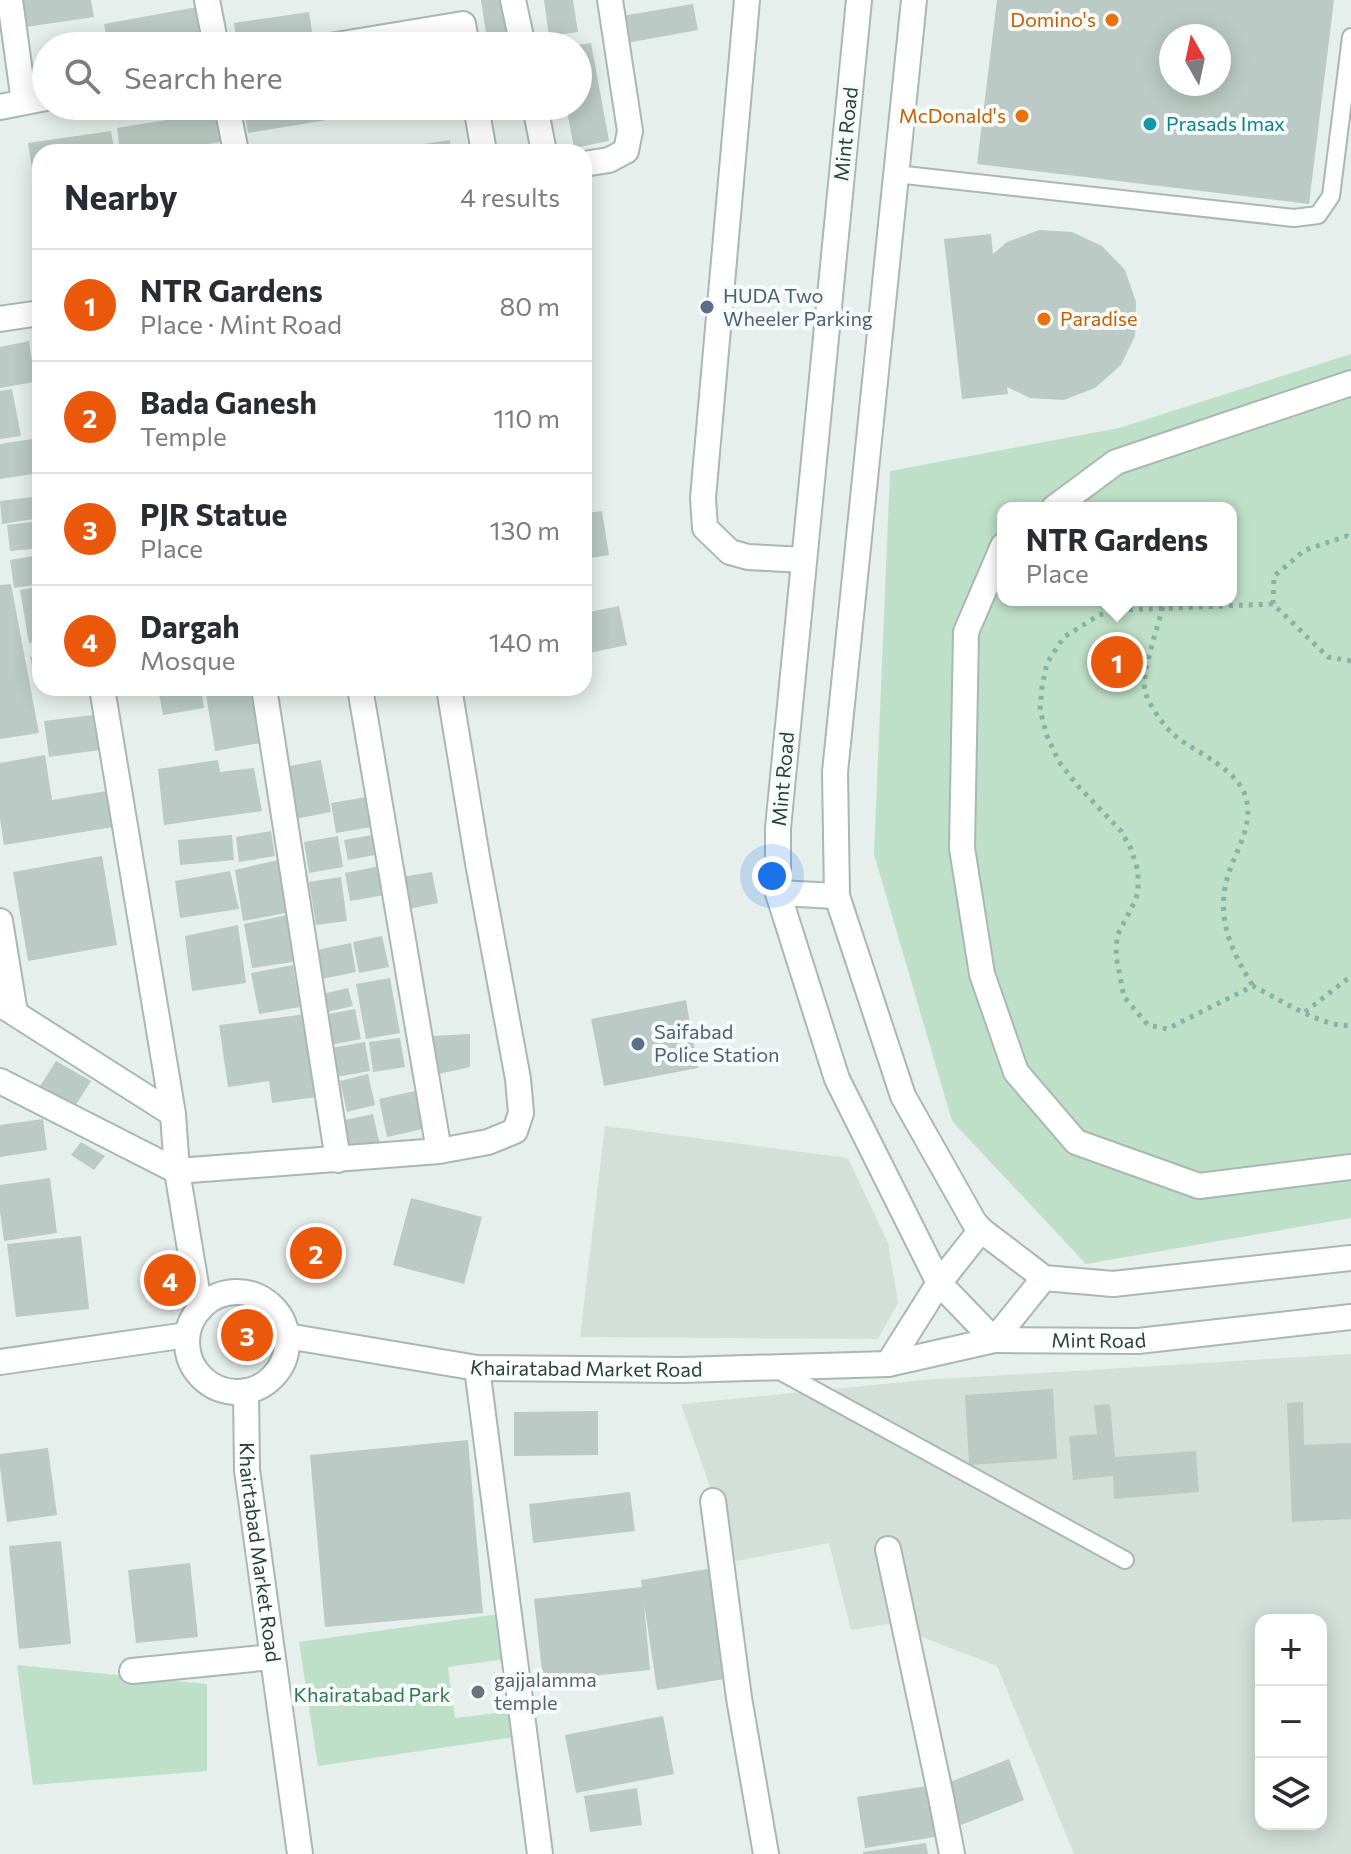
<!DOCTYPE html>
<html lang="en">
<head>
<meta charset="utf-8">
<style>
	body { margin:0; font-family:Commissioner,sans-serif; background:#f2f2f3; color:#2b2b33 }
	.controls { position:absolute; right:24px; bottom:24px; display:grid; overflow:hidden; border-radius:16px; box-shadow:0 4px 20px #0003 }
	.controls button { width:72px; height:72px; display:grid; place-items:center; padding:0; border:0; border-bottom:2px solid #e1e1e2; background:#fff; color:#2b2b33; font:40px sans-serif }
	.compass { position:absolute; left:1159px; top:24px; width:72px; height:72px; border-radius:50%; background:#fff; box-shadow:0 4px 20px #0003; rotate:351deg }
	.you { position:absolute; left:772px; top:876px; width:28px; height:28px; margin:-20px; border:6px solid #fff; border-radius:50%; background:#1a73e8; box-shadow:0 0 0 12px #1a73e833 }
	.badge { display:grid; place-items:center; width:52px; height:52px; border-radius:50%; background:#ea580c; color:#fff; font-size:26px; font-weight:700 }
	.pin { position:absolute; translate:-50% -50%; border:4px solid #fff; box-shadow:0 2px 8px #0006 }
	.popup { position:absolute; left:997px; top:502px; width:240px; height:104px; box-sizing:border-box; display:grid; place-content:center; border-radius:16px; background:#fff; filter:drop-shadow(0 2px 6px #0005); font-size:26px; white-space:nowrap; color:#7c7c81 }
	.popup b { font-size:30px; color:#2b2b33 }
	.popup::after { content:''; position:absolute; left:50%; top:100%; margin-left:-16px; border:16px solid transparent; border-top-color:#fff }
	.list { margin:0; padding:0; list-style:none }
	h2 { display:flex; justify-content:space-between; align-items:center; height:104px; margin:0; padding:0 32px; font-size:34px }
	h2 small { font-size:26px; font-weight:400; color:#7c7c81 }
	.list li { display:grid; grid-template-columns:52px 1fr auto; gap:24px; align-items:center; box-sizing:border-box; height:112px; padding:0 32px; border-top:2px solid #e1e1e2 }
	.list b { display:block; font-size:30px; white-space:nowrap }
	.list p { margin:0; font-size:26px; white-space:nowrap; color:#7c7c81 }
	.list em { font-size:26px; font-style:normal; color:#7c7c81 }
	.icon { flex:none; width:44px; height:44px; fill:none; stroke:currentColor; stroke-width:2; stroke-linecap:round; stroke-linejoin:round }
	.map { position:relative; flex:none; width:1351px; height:1854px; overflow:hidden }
	.search { position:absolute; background:#fff; box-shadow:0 4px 20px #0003; left:32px; top:32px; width:560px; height:88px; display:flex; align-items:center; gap:20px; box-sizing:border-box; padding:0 28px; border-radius:44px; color:#7c7c81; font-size:30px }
	.panel { position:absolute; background:#fff; box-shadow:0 4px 20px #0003; left:32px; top:144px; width:560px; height:552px; border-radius:24px }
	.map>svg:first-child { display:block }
	.built { fill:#d4dfda; fill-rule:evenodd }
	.green { fill:#bfe0c8; fill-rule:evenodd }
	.building { fill:#bbcac4; fill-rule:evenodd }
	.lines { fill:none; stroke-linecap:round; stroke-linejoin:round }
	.service-casing { stroke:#a8b8b2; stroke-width:20 }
	.pedestrian-casing { stroke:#a8b8b2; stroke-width:28 }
	.minor-casing { stroke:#a8b8b2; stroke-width:28 }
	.tertiary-casing { stroke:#a8b8b2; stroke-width:28 }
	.path { stroke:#86b3a5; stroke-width:5; stroke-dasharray:4 6; stroke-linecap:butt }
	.service { stroke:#fff; stroke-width:16 }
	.pedestrian { stroke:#fff; stroke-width:24 }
	.minor { stroke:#fff; stroke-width:24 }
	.tertiary { stroke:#fff; stroke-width:24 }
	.food-dot { fill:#e8710a; stroke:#f7fbf9; stroke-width:3 }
	.culture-dot { fill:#0f9aa8; stroke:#f7fbf9; stroke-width:3 }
	.service-dot { fill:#5c6f8a; stroke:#f7fbf9; stroke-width:3 }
	.worship-dot { fill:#6b7280; stroke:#f7fbf9; stroke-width:3 }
	.labels { text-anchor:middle; stroke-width:8; stroke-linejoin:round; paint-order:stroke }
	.food-label { font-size:20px; fill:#c56008; stroke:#f7fbf9; text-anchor:end }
	.culture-label { font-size:20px; fill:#0d838f; stroke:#f7fbf9; text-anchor:start }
	.street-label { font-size:20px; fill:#24423a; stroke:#f7fbf9 }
	.service-label { font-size:20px; fill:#4e5e75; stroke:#f7fbf9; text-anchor:start }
	.worship-label { font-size:20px; fill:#5b616d; stroke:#f7fbf9; text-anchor:start }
	.park-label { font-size:20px; fill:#2d7a4b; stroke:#f7fbf9 }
</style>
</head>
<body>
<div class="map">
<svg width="1351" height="1854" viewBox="0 0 1351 1854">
	<rect width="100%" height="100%" fill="#e6efeb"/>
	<path class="built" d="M 605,1126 L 848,1158 L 888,1243 L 898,1303 L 878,1339 L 580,1337 Z
		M 1351,1354 L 1351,1854 L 1074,1854 L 997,1666 L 888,1624 L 851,1630 L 829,1543 L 736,1561 L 681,1404 L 924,1380 ZM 1261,1620 L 1321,1620 L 1321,1824 L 1261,1824 Z"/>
	<path class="green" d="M 1351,354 L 1351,1218 L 1086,1264 L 952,1121 L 874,854 L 890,471 L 1119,428 ZM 1003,508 L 1231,508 L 1231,600 L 1003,600 Z
		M 499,1614 L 506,1659 L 448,1667 L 455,1718 L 513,1711 L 515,1737 L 318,1766 L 299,1642 Z
		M 17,1665 L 207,1684 L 207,1771 L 33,1785 Z"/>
	<path class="building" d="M 15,0 L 91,0 L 94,17 L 19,28 Z
		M 481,0 L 511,0 L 518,46 L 488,46 Z
		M 544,0 L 573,0 L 578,32 L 549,36 Z
		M 997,0 L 1334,0 L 1309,204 L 977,164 ZM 1171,36 L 1219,36 L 1219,84 L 1171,84 Z
		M 693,4 L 698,30 L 621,44 L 616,17 Z
		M 203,6 L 211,46 L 108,46 L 104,24 Z
		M 309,12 L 313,37 L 249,46 L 237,46 L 234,23 Z
		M 591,43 L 609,141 L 574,148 L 566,106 L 578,106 L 578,45 Z
		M 244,106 L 324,106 L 327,120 L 248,133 Z
		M 330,106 L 406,106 L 406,108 L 331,117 Z
		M 223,111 L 228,141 L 155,152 L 120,152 L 117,128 Z
		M 111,131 L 115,152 L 40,152 L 40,168 L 32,169 L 28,143 Z
		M 450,140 L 451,152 L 386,152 L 386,150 Z
		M 1039,230 L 1072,232 L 1102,246 L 1125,270 L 1136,302 L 1135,336 L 1121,365 L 1095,388 L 1064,400 L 1030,398 L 1007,387 L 1008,394 L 962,399 L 944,239 L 991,234 L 993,254 L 1007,242 Z
		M 29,341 L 35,382 L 0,388 L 0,347 Z
		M 12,389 L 21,436 L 0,439 L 0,391 Z
		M 39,438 L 40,473 L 0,479 L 0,444 Z
		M 40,496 L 40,518 L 2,524 L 0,501 Z
		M 602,511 L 609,555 L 584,559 L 584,513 Z
		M 40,521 L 40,548 L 10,551 L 7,525 Z
		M 40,555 L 40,584 L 14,588 L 10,560 Z
		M 11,584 L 39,733 L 0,739 L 0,585 Z
		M 40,587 L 40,641 L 29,643 L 20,590 Z
		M 619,606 L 627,645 L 584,654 L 584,613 Z
		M 40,655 L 40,685 L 37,685 L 30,657 Z
		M 158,688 L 201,688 L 204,708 L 163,715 Z
		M 205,688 L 252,688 L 261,743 L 215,751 Z
		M 102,714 L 107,749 L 49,757 L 44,721 Z
		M 45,755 L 52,800 L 107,791 L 113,827 L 4,845 L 0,819 L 0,763 Z
		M 218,760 L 220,772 L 254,768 L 262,811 L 164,825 L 158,769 Z
		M 321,760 L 331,812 L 295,819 L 285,767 Z
		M 367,797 L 372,827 L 336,833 L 331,803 Z
		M 271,831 L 275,856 L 239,862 L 236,837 Z
		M 232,835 L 234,860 L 180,865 L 178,840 Z
		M 372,835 L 375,855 L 348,860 L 344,840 Z
		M 338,836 L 343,867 L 309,873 L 304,842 Z
		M 102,856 L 117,945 L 28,961 L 13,872 Z
		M 278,860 L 286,913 L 243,921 L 235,870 Z
		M 380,866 L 385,895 L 350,901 L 345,873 Z
		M 230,871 L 239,909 L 180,918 L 175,881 Z
		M 432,872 L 438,903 L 408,909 L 402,877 Z
		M 341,877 L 347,921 L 316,925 L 309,882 Z
		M 287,915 L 293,962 L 252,968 L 244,924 Z
		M 238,925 L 246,983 L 192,991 L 185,936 Z
		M 382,936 L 389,967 L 359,973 L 353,942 Z
		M 351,943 L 356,972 L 322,979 L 317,950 Z
		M 293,965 L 300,1007 L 259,1014 L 251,973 Z
		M 390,978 L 400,1033 L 366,1039 L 356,984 Z
		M 348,988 L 353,1006 L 327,1012 L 322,994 Z
		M 686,1000 L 698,1068 L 604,1086 L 591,1019 Z
		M 355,1009 L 361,1039 L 330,1045 L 324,1015 Z
		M 307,1014 L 318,1097 L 272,1103 L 269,1081 L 228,1087 L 219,1025 Z
		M 470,1034 L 470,1067 L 439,1074 L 433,1036 Z
		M 400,1038 L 405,1067 L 373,1072 L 369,1042 Z
		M 365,1042 L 370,1071 L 336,1077 L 331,1048 Z
		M 56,1061 L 91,1081 L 72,1111 L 37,1091 Z
		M 368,1074 L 375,1105 L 347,1112 L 340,1081 Z
		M 415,1091 L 423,1129 L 387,1137 L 379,1099 Z
		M 373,1114 L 380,1145 L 348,1153 L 340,1121 Z
		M 43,1119 L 47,1150 L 0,1157 L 0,1125 Z
		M 81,1142 L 105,1156 L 94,1170 L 71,1155 Z
		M 50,1178 L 57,1233 L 4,1241 L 0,1211 L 0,1185 Z
		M 411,1198 L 482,1217 L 464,1284 L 393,1265 Z
		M 81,1236 L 89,1309 L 16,1317 L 7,1244 Z
		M 1053,1389 L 1057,1459 L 969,1465 L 965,1395 Z
		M 1303,1402 L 1304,1445 L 1351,1443 L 1351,1519 L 1292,1522 L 1287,1403 Z
		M 1110,1404 L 1115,1457 L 1196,1451 L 1199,1492 L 1114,1499 L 1113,1476 L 1073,1480 L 1069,1436 L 1097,1434 L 1094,1405 Z
		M 598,1411 L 598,1455 L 514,1456 L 514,1412 Z
		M 468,1440 L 483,1613 L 325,1627 L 310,1455 Z
		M 48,1448 L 57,1515 L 7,1522 L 0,1468 L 0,1454 Z
		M 630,1492 L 635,1531 L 533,1543 L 529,1504 Z
		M 61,1541 L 71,1644 L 19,1649 L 9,1546 Z
		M 190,1563 L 198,1637 L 136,1643 L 128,1570 Z
		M 714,1568 L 731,1678 L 657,1690 L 644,1603 L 650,1670 L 543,1681 L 534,1599 L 642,1587 L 641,1580 Z
		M 663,1716 L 674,1774 L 576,1793 L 565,1735 Z
		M 1009,1759 L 1024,1800 L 961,1825 L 945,1784 Z
		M 927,1786 L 935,1837 L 865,1848 L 857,1797 Z
		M 637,1788 L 642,1825 L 590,1832 L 584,1796 Z
		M 926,1843 L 928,1854 L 863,1854 L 863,1852 Z"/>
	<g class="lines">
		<defs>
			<path id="service" d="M 896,174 L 1294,218 L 1318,215 L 1331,196 L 1351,37
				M 776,1369 L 1125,1560"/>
			<path id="pedestrian" d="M 1054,508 L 1116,462 L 1351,383
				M 1003,546 L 966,632 L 962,848 L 982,974 L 1016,1072 L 1076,1142 L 1199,1186 L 1351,1167"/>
			<path id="minor" d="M 10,0 L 24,102
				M 207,0 L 216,46
				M 513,0 L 523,46
				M 747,0 L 703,498 L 705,528 L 730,552 L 748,557 L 804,560
				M 330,46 L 463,24 L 467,46
				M 227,106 L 236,152
				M 476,106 L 484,152
				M 535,106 L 544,152
				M 0,107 L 46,98
				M 584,164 L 609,160 L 626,151 L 630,131 L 610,0
				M 0,319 L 40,313
				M 102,688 L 173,1114 L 177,1171 L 200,1309
				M 264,688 L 338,1160
				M 360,688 L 439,1151
				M 0,921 L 15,1013
				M 0,1004 L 173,1114
				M 0,1081 L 177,1171 L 439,1151 L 488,1142 L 515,1131 L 521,1113 L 518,1079 L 478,863 L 449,688
				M 477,1368 L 540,1854
				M 713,1501 L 739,1698 L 766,1854
				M 888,1549 L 941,1797 L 952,1854
				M 132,1671 L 272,1657"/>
			<g id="tertiary">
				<path id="s1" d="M 859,0 L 778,828 L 778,893 L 837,1079 L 939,1283 L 994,1340 L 1138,1341 L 1351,1317"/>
				<path d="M 914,0 L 835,772 L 837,896 L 903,1096 L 974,1222 L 981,1230 L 1044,1278 L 1113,1284 L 1351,1258"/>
				<path d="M 778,893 L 837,896"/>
				<circle cx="237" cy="1342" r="50"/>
				<path id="s2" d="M 287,1336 L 477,1368 L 681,1370 L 888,1364 L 994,1340 L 1044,1278"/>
				<path d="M 0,1362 L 187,1335"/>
				<path d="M 888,1364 L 939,1283 L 981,1230"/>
				<path id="s3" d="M 246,1391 L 247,1470 L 300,1854"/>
			</g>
		</defs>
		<use href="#service" class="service-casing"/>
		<use href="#pedestrian" class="pedestrian-casing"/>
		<use href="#minor" class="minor-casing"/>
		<use href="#tertiary" class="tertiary-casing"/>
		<path class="path" d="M 1273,604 L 1274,576 L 1305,550 L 1347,536 L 1351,538
			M 1163,607 C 1158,626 1141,674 1145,691 C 1148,703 1162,724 1171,732 C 1182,743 1199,751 1212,760 C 1224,768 1240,780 1245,795 C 1256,826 1232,855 1226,883 C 1217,922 1233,954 1253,986
			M 1351,661 L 1328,657 L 1273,604 L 1122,610 L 1099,615 L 1064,637 L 1047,663 L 1042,687 L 1040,710 L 1047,736 L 1059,762 L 1078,786 L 1121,831 L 1131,849 L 1138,871 L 1138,892 L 1134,903 L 1117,936 L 1116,956 L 1124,997 L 1148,1025 L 1167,1029 L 1253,986 C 1277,998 1327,1030 1351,1025
			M 1305,1012 L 1351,976"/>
		<use href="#service" class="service"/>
		<use href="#pedestrian" class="pedestrian"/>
		<use href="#minor" class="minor"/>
		<use href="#tertiary" class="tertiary"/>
	</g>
	<g class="food-dot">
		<circle cx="1112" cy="20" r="8"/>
		<circle cx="1022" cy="116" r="8"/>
		<circle cx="1044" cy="319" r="8"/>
	</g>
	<circle class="culture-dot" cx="1150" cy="124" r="8"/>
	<g class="service-dot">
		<circle cx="707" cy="307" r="8"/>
		<circle cx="638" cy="1044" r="8"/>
	</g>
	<circle class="worship-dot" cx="478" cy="1692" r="8"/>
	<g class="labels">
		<g class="food-label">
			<text x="1096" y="27">Domino's</text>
			<text x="1006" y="123">McDonald's</text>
			<text x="1060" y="326" text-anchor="start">Paradise</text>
		</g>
		<g class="culture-label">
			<text x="1166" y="131">Prasads Imax</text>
		</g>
		<g class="street-label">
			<text transform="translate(846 134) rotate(-84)" y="7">Mint Road</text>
			<text transform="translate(783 779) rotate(-85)" y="7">Mint Road</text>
			<text dy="7" stroke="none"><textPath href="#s1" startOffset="1504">Mint Road</textPath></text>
			<text dy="7" stroke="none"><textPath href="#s2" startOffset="302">Khairatabad Market Road</textPath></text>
			<text dy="7" stroke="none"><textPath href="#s3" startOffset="162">Khairtabad Market Road</textPath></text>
		</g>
		<g class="service-label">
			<text x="723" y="303">HUDA Two<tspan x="723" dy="23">Wheeler Parking</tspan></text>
			<text x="654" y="1039">Saifabad<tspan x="654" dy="23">Police Station</tspan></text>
		</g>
		<g class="worship-label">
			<text x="494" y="1687">gajjalamma<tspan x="494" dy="23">temple</tspan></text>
		</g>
		<g class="park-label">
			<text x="372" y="1702">Khairatabad Park</text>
		</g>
	</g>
</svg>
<div class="controls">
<button>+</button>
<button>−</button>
<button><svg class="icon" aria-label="layers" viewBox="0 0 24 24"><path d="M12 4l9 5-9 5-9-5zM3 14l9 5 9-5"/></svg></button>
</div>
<svg class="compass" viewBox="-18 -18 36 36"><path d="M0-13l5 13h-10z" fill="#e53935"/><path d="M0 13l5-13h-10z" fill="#7c7c81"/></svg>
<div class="you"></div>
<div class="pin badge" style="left:1117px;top:662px">1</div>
<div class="popup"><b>NTR Gardens</b>Place</div>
<div class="pin badge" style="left:316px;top:1253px">2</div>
<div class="pin badge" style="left:247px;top:1335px">3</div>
<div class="pin badge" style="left:170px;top:1280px">4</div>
<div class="search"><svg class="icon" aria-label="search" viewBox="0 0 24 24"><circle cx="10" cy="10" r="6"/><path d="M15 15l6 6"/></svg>Search here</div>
<section class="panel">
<h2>Nearby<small>4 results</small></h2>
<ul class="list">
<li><span class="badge">1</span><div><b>NTR Gardens</b><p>Place · Mint Road</p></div><em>80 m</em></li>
<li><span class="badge">2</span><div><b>Bada Ganesh</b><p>Temple</p></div><em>110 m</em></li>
<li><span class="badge">3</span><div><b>PJR Statue</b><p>Place</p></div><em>130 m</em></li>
<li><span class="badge">4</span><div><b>Dargah</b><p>Mosque</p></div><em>140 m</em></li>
</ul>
</section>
</div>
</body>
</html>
